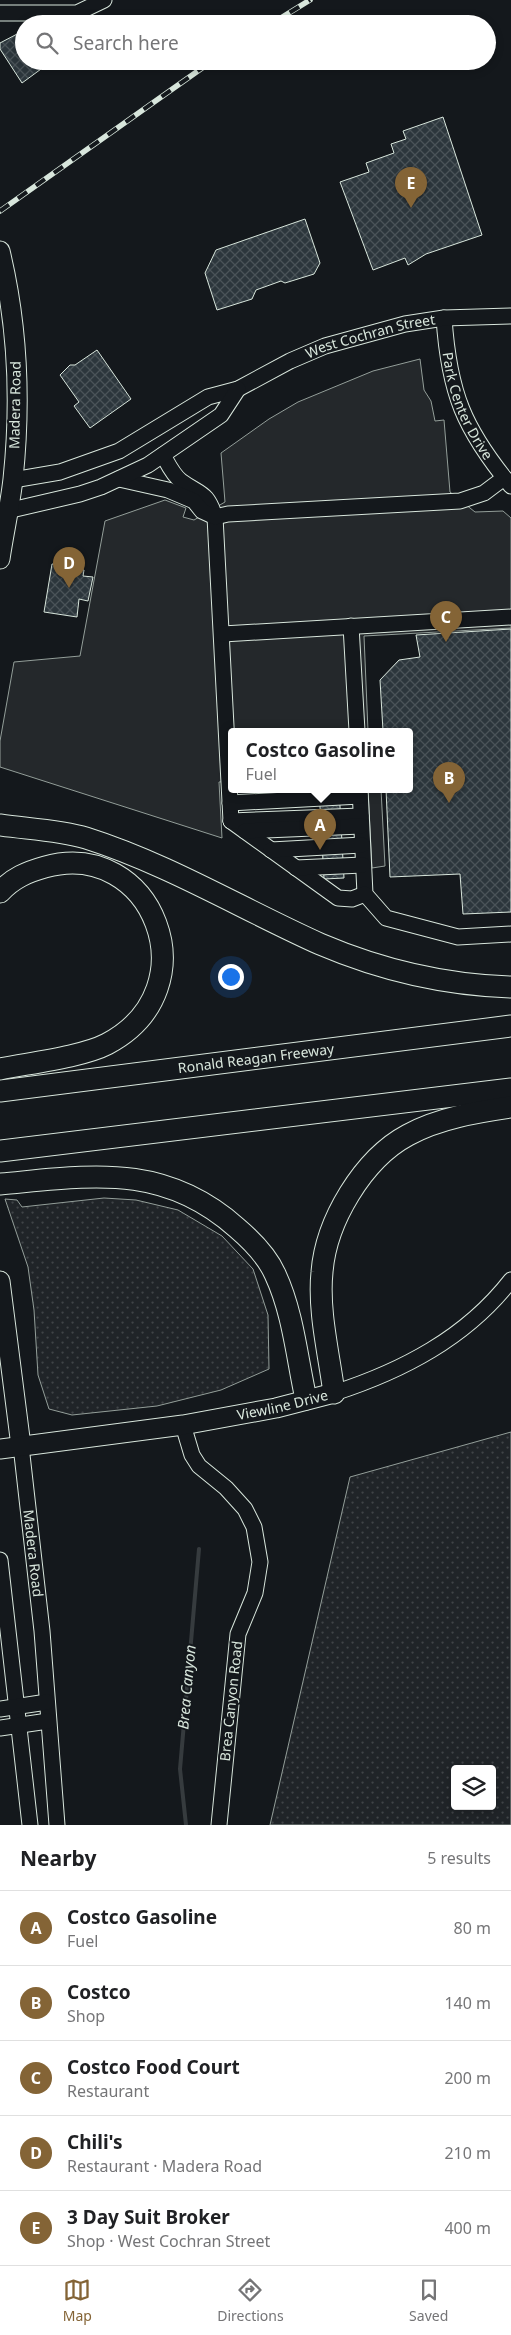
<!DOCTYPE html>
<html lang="en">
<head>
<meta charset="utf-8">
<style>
	body { margin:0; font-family:"Noto Sans",sans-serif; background:#f2f2f2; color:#202124 }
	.controls { position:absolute; right:15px; bottom:15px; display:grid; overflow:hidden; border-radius:5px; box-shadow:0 2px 8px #0003 }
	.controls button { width:45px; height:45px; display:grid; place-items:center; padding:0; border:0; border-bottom:1px solid #e0e0e0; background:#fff; color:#202124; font:25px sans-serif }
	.you { position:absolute; left:230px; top:976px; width:18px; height:18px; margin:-12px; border:4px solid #fff; border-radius:50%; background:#1a73e8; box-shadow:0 0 0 8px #1a73e833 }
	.badge { display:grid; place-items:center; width:32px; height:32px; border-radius:50%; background:#846436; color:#fff; font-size:16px; font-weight:700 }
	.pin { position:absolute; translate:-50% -41px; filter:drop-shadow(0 1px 2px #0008) }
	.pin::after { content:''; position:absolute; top:26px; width:18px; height:15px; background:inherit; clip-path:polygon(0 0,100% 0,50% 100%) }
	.popup { position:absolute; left:228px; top:728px; width:185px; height:65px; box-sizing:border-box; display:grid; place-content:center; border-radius:5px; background:#fff; filter:drop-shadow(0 1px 4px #0005); font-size:16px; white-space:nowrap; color:#757577 }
	.popup b { font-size:19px; color:#202124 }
	.popup::after { content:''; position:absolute; left:50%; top:100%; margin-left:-10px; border:10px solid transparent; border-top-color:#fff }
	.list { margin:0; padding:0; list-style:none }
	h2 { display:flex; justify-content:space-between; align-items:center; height:65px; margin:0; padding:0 20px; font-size:21px }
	h2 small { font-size:16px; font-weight:400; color:#757577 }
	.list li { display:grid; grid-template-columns:32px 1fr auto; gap:15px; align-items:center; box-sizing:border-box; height:75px; padding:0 20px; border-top:1px solid #e0e0e0 }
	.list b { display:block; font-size:19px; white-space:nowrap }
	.list p { margin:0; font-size:16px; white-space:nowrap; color:#757577 }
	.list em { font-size:16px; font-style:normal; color:#757577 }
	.icon { flex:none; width:28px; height:28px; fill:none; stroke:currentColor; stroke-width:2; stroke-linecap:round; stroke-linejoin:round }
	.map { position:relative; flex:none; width:511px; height:1825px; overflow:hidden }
	.search { position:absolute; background:#fff; box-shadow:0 2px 8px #0003; left:15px; right:15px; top:15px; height:55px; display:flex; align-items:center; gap:12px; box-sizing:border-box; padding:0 18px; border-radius:28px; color:#757577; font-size:19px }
	.sheet { height:440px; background:#fff }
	nav { display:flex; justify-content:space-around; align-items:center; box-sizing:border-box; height:70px; border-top:1px solid #e0e0e0; background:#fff; font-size:14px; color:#757577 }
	nav a { display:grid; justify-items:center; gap:2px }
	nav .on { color:#846436 }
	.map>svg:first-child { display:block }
	.grass { fill:url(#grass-dots); stroke:#939e99; fill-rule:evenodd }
	.parking { fill:#24282b; stroke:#939e99 }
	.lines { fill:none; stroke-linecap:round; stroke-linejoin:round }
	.stream { stroke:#363b3e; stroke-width:4 }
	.building { fill:url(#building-cross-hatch); stroke:#d8e6dc }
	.minor-casing { stroke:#d8e6dc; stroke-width:17 }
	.major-casing { stroke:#d8e6dc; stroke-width:21 }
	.highway-casing { stroke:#d8e6dc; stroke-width:23 }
	.minor { stroke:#14181c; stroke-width:15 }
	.major { stroke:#14181c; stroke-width:19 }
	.highway { stroke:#14181c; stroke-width:21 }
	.rail-casing { stroke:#d8e6dc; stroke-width:5.5 }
	.rail { stroke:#14181c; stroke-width:4; stroke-dasharray:11; stroke-linecap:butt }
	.labels { text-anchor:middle; stroke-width:4; stroke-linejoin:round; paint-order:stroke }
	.street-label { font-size:14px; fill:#d8e6dc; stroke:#14181c }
	.water-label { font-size:15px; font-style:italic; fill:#d8e6dc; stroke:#14181c }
</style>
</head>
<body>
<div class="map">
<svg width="511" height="1825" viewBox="0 0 511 1825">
	<defs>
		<pattern id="grass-dots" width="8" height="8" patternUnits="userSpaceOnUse" patternTransform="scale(1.25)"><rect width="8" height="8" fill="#202428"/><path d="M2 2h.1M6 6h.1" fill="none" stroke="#404447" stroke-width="1.8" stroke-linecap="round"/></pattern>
		<pattern id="building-cross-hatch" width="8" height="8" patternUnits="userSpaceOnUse" patternTransform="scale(1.25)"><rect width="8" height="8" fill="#2c363c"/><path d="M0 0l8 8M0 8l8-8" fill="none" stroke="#4a5358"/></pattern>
	</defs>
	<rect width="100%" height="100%" fill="#14181c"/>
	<path class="grass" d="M 104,1198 L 136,1200 L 178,1210 L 222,1236 L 253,1269 L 268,1315 L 269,1369 L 221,1390 L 157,1406 L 72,1415 L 49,1409 L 38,1375 L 34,1310 L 28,1267 L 5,1199 L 17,1200 L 22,1207 Z
		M 511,1432 L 511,1825 L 270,1825 L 350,1477 ZM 455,1769 L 492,1769 L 492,1806 L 455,1806 Z"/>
	<path class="parking" d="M 420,359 L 424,390 L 431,401 L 435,421 L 444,420 L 450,492 L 475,512 L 503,511 L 511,518 L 511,628 L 364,636 L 368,731 L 231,731 L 231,781 L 219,782 L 222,838 L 0,767 L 0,741 L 14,662 L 80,656 L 105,521 L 165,500 L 186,508 L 183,517 L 194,520 L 225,502 L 221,453 L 269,419 L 298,402 L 373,371 Z
		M 368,789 L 381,789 L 385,866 L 372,868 Z"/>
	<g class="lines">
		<path class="stream" d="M 186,1825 L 180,1769 L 199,1549"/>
	</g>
	<path class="building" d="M 19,33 L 24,39 L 24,61 L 52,61 L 22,83 L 0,49 L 0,43 Z
		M 443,117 L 482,235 L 426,254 L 408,265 L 405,258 L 373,270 L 340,182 L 369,172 L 366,163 L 394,153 L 391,144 L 406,139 L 403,131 Z
		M 305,219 L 320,263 L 314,274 L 285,283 L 281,281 L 256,290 L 252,299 L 217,310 L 205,273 L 216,250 Z
		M 97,350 L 131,399 L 90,428 L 74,406 L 79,402 L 60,375 L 70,365 L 75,365 Z
		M 52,564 L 73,565 L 73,568 L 84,570 L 83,576 L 93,577 L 88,601 L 79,599 L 77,617 L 44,612 Z
		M 511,629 L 511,912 L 463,914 L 460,874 L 390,877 L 386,789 L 409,789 L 409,731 L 383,731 L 380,680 L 399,660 L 420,657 L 416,635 Z
		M 319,789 L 339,789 L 344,878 L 324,879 Z"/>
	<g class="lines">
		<defs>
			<g id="minor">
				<path d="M 0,13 L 77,13 L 104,0"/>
				<path id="s1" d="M 444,318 C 449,393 464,429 511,486"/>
				<path d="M 163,455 C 168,464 173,475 181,481 C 200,495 207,491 215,517 L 231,821"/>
				<path d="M 119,479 L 168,490 L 194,501 L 202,511 L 215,517 L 228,514 L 460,501 L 484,493 L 504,478"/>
				<path id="s2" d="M 13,480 L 60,472 L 119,451 L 208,397 L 238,389 L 290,361 L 325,346 L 405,324 L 444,318 L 511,316"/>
				<path d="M 7,511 L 80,494 L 101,487 L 148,465 L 221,415 L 238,389"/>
				<path d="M 351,626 L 357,731"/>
				<path d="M 223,634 L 511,617"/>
				<path d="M 360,789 L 365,894 L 386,918 L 458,937 L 511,934"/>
				<path d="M 230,803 L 360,796"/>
				<path d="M 231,821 L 338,898 L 352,899 L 365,894"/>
				<path d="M 231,821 L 361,816"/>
				<path d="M 245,831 L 361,826"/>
				<path d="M 271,850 L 362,845"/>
				<path d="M 296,868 L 363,865"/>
				<path d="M 334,1393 C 402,1371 466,1338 511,1280"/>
				<path d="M 183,1425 L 192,1455 L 199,1466 L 226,1488 L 245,1509 L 254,1527 L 260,1562 L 255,1593 L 238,1634 L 219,1825"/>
				<path id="s3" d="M 21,1446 L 42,1631 L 57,1825"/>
				<path d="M 0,1560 L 30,1825"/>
				<path d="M 0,1709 L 47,1702"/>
				<path d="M 0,1728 L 48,1721"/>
			</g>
			<g id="major">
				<path d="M 0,251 C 18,326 21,403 13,479 C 10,506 4,532 0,559"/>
				<path d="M 0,1281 L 21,1446"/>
				<path id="s4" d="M 0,1449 L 183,1425 L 276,1408 L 334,1393"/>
			</g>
			<g id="highway">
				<path d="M 0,825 C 28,829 59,830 86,838 C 168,864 242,909 320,944 C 381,970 445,985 511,987"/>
				<path d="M 0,892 C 13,878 27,872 45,867 C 152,837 213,988 107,1044 C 82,1057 29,1063 0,1069"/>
				<path id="s5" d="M 0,1091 L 511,1026"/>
				<path d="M 0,1151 L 511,1089"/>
				<path d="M 0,1184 C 90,1176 163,1162 237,1228 C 251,1240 267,1256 275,1274 C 293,1312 297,1358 306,1399"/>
				<path d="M 334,1393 C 329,1354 318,1311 322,1272 C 326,1221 363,1159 408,1135 C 439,1118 477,1112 511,1107"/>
			</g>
		</defs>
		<use href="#minor" class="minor-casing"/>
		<use href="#major" class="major-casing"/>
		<use href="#highway" class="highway-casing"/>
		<use href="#minor" class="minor"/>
		<use href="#major" class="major"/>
		<use href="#highway" class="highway"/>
		<defs>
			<path id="rail" d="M 271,24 L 310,0
				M 0,211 L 212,61"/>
		</defs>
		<use href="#rail" class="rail-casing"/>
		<use href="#rail" class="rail"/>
	</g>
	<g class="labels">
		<g class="street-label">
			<text dy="5" stroke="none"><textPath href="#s2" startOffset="389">West Cochran Street</textPath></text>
			<text transform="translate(15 405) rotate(-89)" y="5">Madera Road</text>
			<text dy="5" stroke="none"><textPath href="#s1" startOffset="92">Park Center Drive</textPath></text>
			<text dy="5" stroke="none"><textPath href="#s5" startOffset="258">Ronald Reagan Freeway</textPath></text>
			<text dy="5" stroke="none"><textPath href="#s4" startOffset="286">Viewline Drive</textPath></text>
			<text dy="5" stroke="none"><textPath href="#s3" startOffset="108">Madera Road</textPath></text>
			<text transform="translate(231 1701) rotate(-84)" y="5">Brea Canyon Road</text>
		</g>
		<g class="water-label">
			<text transform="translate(187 1687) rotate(-85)" y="5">Brea Canyon</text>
		</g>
	</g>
</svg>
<div class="controls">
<button><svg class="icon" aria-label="layers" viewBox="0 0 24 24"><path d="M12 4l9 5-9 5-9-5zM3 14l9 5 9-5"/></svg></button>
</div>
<div class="you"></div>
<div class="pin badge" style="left:320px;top:850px">A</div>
<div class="popup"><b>Costco Gasoline</b>Fuel</div>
<div class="pin badge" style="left:449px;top:803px">B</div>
<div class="pin badge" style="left:446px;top:642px">C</div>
<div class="pin badge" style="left:69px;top:588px">D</div>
<div class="pin badge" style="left:411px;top:208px">E</div>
<div class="search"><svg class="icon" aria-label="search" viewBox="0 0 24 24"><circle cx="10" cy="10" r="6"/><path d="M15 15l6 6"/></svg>Search here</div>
</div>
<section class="sheet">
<h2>Nearby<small>5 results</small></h2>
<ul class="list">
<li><span class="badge">A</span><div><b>Costco Gasoline</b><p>Fuel</p></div><em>80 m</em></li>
<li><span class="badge">B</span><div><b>Costco</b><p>Shop</p></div><em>140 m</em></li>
<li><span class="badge">C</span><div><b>Costco Food Court</b><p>Restaurant</p></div><em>200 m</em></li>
<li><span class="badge">D</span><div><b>Chili's</b><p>Restaurant · Madera Road</p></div><em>210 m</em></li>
<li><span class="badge">E</span><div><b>3 Day Suit Broker</b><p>Shop · West Cochran Street</p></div><em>400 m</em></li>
</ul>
</section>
<nav>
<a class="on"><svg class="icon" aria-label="map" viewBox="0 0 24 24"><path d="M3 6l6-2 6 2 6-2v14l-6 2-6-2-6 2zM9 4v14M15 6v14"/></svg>Map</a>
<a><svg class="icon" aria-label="directions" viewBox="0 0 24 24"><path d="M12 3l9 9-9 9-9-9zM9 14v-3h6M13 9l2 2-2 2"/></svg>Directions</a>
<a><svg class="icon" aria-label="saved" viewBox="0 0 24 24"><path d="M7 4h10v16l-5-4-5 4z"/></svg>Saved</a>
</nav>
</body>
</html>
